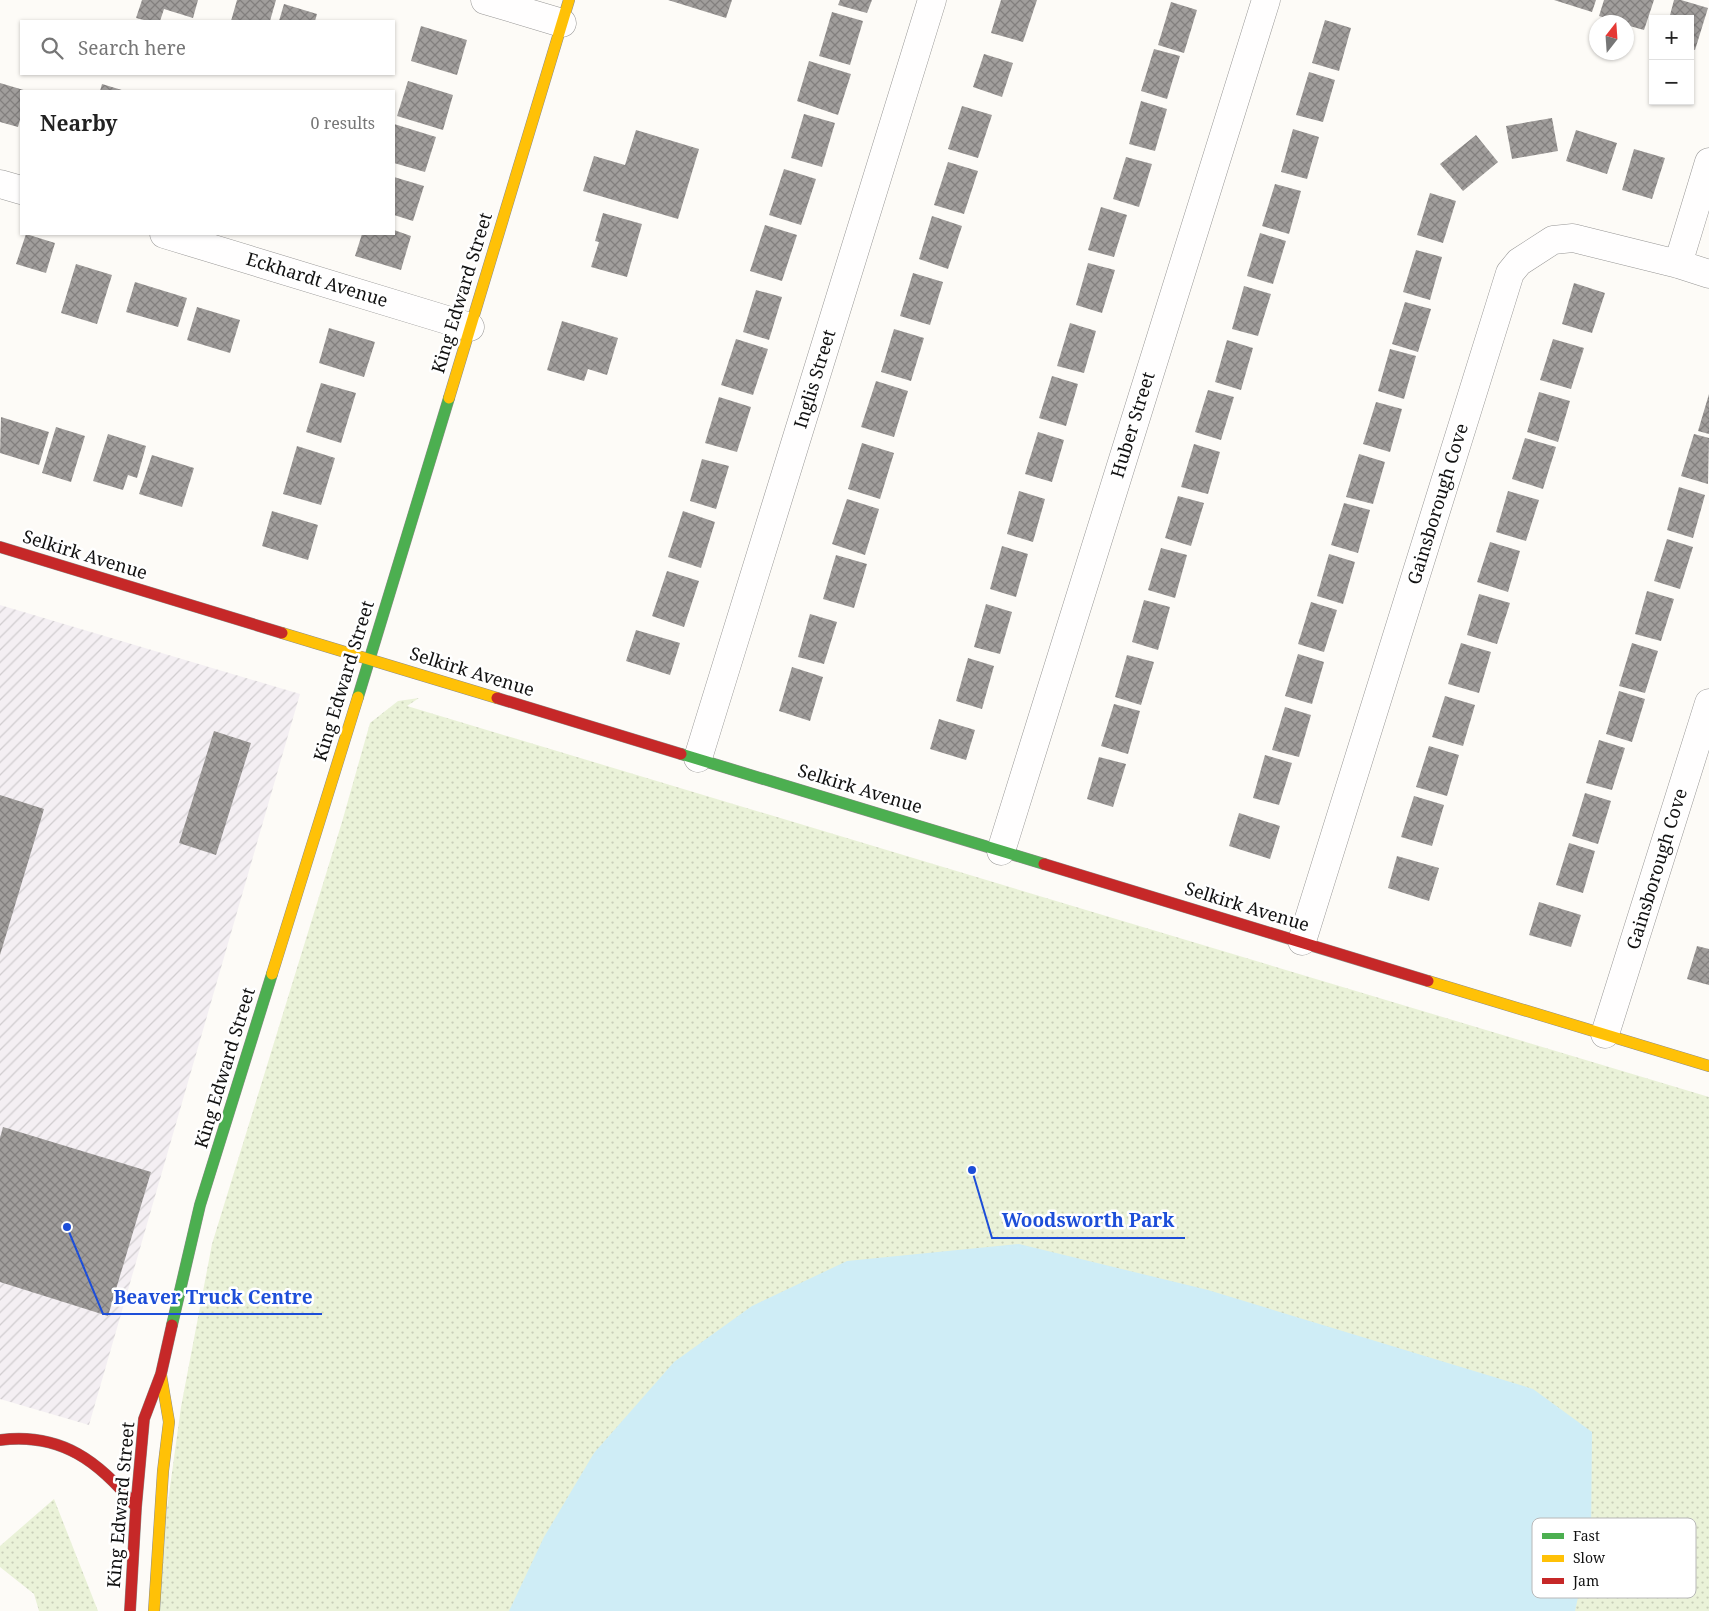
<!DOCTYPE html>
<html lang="en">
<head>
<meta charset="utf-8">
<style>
	body { margin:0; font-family:"Noto Serif",serif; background:#f6f6f6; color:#222 }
	.controls { position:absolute; right:15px; top:15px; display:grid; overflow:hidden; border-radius:0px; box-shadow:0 1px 4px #0004 }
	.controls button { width:45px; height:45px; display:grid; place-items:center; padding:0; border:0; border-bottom:1px solid #e0e0e0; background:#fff; color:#222; font:25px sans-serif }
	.compass { position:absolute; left:1589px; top:15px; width:45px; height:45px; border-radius:50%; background:#fff; box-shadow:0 1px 4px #0004; rotate:17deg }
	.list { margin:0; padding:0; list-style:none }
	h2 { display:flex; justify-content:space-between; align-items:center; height:65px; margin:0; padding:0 20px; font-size:21px }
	h2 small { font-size:16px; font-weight:400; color:#767676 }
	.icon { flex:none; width:28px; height:28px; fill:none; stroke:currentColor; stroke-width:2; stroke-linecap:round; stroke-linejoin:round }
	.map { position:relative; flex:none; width:1709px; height:1611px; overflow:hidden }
	.search { position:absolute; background:#fff; box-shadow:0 1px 4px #0004; left:20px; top:20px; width:375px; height:55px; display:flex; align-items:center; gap:12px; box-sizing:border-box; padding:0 18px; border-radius:0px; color:#767676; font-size:19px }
	.panel { position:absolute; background:#fff; box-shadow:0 1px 4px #0004; left:20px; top:90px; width:375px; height:145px; border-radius:0px }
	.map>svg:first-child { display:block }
	.industrial { fill:url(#industrial-furrows) }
	.green { fill:url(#green-dots) }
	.water { fill:#cfedf6 }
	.building { fill:url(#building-cross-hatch) }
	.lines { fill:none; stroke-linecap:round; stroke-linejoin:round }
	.street-casing { stroke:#979695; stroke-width:29 }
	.fast-casing { stroke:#8e8d8b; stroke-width:12 }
	.slow-casing { stroke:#8e8d8b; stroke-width:12 }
	.jam-casing { stroke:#8e8d8b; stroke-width:12 }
	.street { stroke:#fffefe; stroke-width:28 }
	.fast { stroke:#4caf50; stroke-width:11 }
	.slow { stroke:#ffc107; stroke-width:11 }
	.jam { stroke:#c62828; stroke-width:11 }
	.labels { text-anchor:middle; stroke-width:5; stroke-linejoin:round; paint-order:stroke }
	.street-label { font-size:18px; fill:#111; stroke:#fff }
	.key { fill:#fff; stroke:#b8b8b8; stroke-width:1 }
	.key-label { font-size:14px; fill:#111 }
	.leader { fill:none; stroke:#1d4ed8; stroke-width:2 }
	.callout-dot { fill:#1d4ed8; stroke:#fff; stroke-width:2 }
	.callout-label { font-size:19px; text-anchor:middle; font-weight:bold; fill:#1d4ed8; stroke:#fff; stroke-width:5; stroke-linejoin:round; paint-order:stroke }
</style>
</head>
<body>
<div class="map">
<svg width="1709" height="1611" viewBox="0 0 1709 1611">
	<defs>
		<pattern id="industrial-furrows" width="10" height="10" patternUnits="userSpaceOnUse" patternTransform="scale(1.25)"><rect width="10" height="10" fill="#f4eff3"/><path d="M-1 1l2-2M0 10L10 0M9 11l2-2" fill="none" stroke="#d0cccf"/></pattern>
		<pattern id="green-dots" width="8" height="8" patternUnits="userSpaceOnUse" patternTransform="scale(1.25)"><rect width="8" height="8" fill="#eaf2d8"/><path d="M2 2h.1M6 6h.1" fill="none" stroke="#c8ceb8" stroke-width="1.8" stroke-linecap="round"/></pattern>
		<pattern id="building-cross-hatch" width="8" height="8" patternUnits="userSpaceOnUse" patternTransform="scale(1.25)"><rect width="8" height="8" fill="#a19e9c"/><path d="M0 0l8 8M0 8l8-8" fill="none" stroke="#827f7e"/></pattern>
	</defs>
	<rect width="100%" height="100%" fill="#fdfbf7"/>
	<path class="industrial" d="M 0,605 L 300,694 L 89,1425 L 0,1399 Z"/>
	<path class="green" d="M 419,698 L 407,706 L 1709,1097 L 1709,1611 L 153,1611 L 181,1407 L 212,1244 L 342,822 L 370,723 L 398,701 Z
		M 54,1499 L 98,1611 L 39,1611 L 34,1594 L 0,1567 L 0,1546 Z"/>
	<path class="water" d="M 1019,1244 L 1208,1290 L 1533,1389 L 1592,1432 L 1591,1538 L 1575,1611 L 509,1611 L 544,1537 L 594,1453 L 674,1362 L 752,1306 L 847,1261 Z"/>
	<path class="building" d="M 142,0 L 198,0 L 193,18 L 164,9 L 160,21 L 148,21 L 136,18 Z
		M 237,0 L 276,0 L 270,21 L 231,21 Z
		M 668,0 L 732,0 L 726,18 Z
		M 840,0 L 872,0 L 867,13 L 838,5 Z
		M 1001,0 L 1037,0 L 1023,42 L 991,33 Z
		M 1554,0 L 1596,0 L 1592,12 Z
		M 1604,0 L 1654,0 L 1644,30 L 1626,25 L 1626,22 L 1618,22 L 1599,16 Z
		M 1674,0 L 1681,0 L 1708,8 L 1695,50 L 1690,49 L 1690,19 L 1669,19 Z
		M 1171,2 L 1197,10 L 1184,53 L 1158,45 Z
		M 284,4 L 317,14 L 315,21 L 279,21 Z
		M 832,12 L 863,21 L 850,65 L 819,56 Z
		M 1325,20 L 1351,28 L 1339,71 L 1312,63 Z
		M 421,26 L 467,40 L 457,75 L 411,61 Z
		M 1154,49 L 1180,56 L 1167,99 L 1141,91 Z
		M 984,54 L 1013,63 L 1002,97 L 973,87 Z
		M 809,61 L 851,74 L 838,115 L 797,101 Z
		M 1309,72 L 1335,80 L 1323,122 L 1296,115 Z
		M 408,81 L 453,95 L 443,130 L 397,116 Z
		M 0,83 L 27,91 L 21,91 L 21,116 L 18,127 L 0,122 Z
		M 102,84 L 125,91 L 100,91 Z
		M 1141,101 L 1167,109 L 1155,151 L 1129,144 Z
		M 962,106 L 992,115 L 978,158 L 948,149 Z
		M 804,114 L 835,123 L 822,167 L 791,158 Z
		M 1552,118 L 1558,151 L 1512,159 L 1506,126 Z
		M 394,124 L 436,137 L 425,172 L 394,163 Z
		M 1293,129 L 1319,137 L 1307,179 L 1281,172 Z
		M 636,130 L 699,149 L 678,219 L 583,191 L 594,156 L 625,165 Z
		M 1576,130 L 1617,143 L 1607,174 L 1566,161 Z
		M 1476,135 L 1498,162 L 1463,191 L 1440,164 Z
		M 1634,149 L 1665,158 L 1652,199 L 1622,190 Z
		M 1126,157 L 1152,164 L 1139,207 L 1113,199 Z
		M 948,162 L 978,171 L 964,214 L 934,205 Z
		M 784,169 L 816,179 L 801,225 L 769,215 Z
		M 394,177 L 424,186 L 413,221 L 394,215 Z
		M 1275,184 L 1301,191 L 1289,234 L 1262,226 Z
		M 1430,193 L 1456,201 L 1443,243 L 1417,235 Z
		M 1101,207 L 1127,215 L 1114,257 L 1088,250 Z
		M 603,213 L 642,224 L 627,277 L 591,267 L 599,242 L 595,241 Z
		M 932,216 L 962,226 L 948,269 L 919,259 Z
		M 765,225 L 797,235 L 782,281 L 750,271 Z
		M 394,230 L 411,236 L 401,270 L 355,256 L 362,234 L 394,234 Z
		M 1260,233 L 1286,241 L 1273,284 L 1247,276 Z
		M 26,234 L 55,243 L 46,273 L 16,264 Z
		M 1416,250 L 1442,257 L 1430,300 L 1403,292 Z
		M 1088,263 L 1115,270 L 1102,313 L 1076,305 Z
		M 76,264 L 112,275 L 97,324 L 61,313 Z
		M 913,273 L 943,282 L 930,325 L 900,316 Z
		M 135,282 L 187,298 L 178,327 L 126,312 Z
		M 1574,283 L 1605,293 L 1592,333 L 1562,324 Z
		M 1244,286 L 1271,294 L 1258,336 L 1232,329 Z
		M 756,290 L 782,297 L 769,340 L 743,332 Z
		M 1405,302 L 1431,309 L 1418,352 L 1392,344 Z
		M 197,307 L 240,320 L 230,353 L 187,340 Z
		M 562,321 L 618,338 L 607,375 L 588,369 L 584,381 L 547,370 Z
		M 1070,323 L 1096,331 L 1084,373 L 1057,366 Z
		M 329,328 L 375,342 L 364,377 L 319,363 Z
		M 894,329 L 924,338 L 911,381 L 881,372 Z
		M 736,339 L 768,349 L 753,395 L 721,385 Z
		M 1553,339 L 1584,348 L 1571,389 L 1540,380 Z
		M 1227,340 L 1253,348 L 1241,390 L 1215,382 Z
		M 1390,349 L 1416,356 L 1404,399 L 1378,391 Z
		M 1052,376 L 1078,384 L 1066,426 L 1039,418 Z
		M 876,381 L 908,391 L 894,437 L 861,427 Z
		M 321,383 L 356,393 L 341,443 L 306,432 Z
		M 1208,390 L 1234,397 L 1221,440 L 1195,432 Z
		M 1539,392 L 1570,401 L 1558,442 L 1527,432 Z
		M 1709,394 L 1709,434 L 1698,431 Z
		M 719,397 L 751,407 L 737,452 L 705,443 Z
		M 1376,402 L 1402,409 L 1390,452 L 1363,444 Z
		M 1,417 L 49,432 L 39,465 L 0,453 Z
		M 56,427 L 85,436 L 71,482 L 42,473 Z
		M 1038,432 L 1064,440 L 1052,482 L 1025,474 Z
		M 108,434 L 146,446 L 137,478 L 128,475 L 123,490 L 93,481 Z
		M 1694,434 L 1709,438 L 1708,484 L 1681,476 Z
		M 1525,438 L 1556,447 L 1543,489 L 1512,479 Z
		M 862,443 L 894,453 L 880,499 L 848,489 Z
		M 1194,444 L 1220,452 L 1208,494 L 1181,487 Z
		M 297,446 L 335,458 L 321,505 L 283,494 Z
		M 1359,454 L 1385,462 L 1373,504 L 1346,497 Z
		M 152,455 L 194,468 L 182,507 L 139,494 Z
		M 702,459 L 729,466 L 716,509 L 690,501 Z
		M 1679,487 L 1705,495 L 1693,538 L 1667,530 Z
		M 1019,491 L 1045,499 L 1033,542 L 1007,534 Z
		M 1508,491 L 1539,500 L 1526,541 L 1496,532 Z
		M 1178,496 L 1204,503 L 1191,546 L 1165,538 Z
		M 847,499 L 879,509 L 865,555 L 832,544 Z
		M 1344,503 L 1370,510 L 1358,553 L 1331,545 Z
		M 272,511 L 318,525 L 308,560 L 262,546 Z
		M 683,511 L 715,522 L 701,568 L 668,557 Z
		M 1667,539 L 1693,547 L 1680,589 L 1654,581 Z
		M 1490,542 L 1520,551 L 1508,592 L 1477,582 Z
		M 1002,546 L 1028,554 L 1016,597 L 990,589 Z
		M 1161,548 L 1187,555 L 1175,598 L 1148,590 Z
		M 1329,554 L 1355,562 L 1343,604 L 1317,596 Z
		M 836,555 L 867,564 L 854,608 L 823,599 Z
		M 667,571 L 699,581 L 684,627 L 652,616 Z
		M 1647,591 L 1674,599 L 1661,641 L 1635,634 Z
		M 1479,594 L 1510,603 L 1497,644 L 1467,635 Z
		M 1144,600 L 1170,607 L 1158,650 L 1132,642 Z
		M 1311,602 L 1337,610 L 1324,652 L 1298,644 Z
		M 986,604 L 1012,612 L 1000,654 L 974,647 Z
		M 810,614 L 837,622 L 824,664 L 798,657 Z
		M 636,630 L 680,643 L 670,675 L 626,661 Z
		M 1461,643 L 1491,652 L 1479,693 L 1448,684 Z
		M 1632,643 L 1658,651 L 1645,693 L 1619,686 Z
		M 1298,654 L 1324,662 L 1312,704 L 1285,696 Z
		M 1127,655 L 1154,662 L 1141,705 L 1115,697 Z
		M 968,658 L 994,666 L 982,709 L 956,701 Z
		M 792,667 L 823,677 L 810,721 L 779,711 Z
		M 1619,691 L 1645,699 L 1632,742 L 1606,734 Z
		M 1445,696 L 1475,705 L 1463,746 L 1432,737 Z
		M 1114,704 L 1140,711 L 1128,754 L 1101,746 Z
		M 1285,707 L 1311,715 L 1299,757 L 1272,750 Z
		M 939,719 L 975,730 L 966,760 L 930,749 Z
		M 214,731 L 251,743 L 216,855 L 179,843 Z
		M 1599,740 L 1625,748 L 1612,790 L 1586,783 Z
		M 1429,746 L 1459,755 L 1447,796 L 1416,787 Z
		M 1265,755 L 1292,763 L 1279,805 L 1253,798 Z
		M 1099,757 L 1126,764 L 1113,807 L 1087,799 Z
		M 1585,793 L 1611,801 L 1598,844 L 1572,836 Z
		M 0,795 L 44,809 L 0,955 Z
		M 1414,796 L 1444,805 L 1432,846 L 1401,837 Z
		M 1239,813 L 1280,826 L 1270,859 L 1229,846 Z
		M 1569,843 L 1595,851 L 1583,893 L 1556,885 Z
		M 1397,856 L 1439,868 L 1429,901 L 1388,888 Z
		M 1539,902 L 1581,915 L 1571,947 L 1529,935 Z
		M 1697,946 L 1709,949 L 1709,985 L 1687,979 Z
		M 3,1127 L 151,1172 L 108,1316 L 0,1282 L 0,1138 Z"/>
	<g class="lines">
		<defs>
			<path id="street" d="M 485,0 L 562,23
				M 0,184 L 21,190
				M 164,234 L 470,327
				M 1678,264 L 1709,162
				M 698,758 L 932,0
				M 1001,851 L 1266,0
				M 1302,941 L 1510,273 L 1519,262 L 1553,240 L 1573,238 L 1678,264 L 1709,274
				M 1605,1034 L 1709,703"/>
			<path id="fast" d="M 358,697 L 449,398
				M 681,754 L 1044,864
				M 172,1325 L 200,1205 L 272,974"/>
			<path id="slow" d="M 449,398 L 569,0
				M 282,633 L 497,698
				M 272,974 L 358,697
				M 1428,981 L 1709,1066
				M 154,1611 L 163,1471 L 169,1422 L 161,1375"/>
			<path id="jam" d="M 0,547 L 282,633
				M 497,698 L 681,754
				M 1044,864 L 1428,981
				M 0,1440 C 61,1432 100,1462 136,1507
				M 130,1611 L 136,1507 L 144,1419 L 161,1374 L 172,1325"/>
		</defs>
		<use href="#street" class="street-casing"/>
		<use href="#fast" class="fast-casing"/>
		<use href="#slow" class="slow-casing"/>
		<use href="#jam" class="jam-casing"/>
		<use href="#street" class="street"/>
		<use href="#fast" class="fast"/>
		<use href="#slow" class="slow"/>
		<use href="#jam" class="jam"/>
	</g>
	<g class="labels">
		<g class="street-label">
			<text transform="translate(317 280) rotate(17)" y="6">Eckhardt Avenue</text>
			<text transform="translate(462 293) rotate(-73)" y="6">King Edward Street</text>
			<text transform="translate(815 379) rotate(-73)" y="6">Inglis Street</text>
			<text transform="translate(1133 425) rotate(-73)" y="6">Huber Street</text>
			<text transform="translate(1438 504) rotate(-73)" y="6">Gainsborough Cove</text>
			<text transform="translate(85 555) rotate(17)" y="6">Selkirk Avenue</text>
			<text transform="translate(472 672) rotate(17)" y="6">Selkirk Avenue</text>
			<text transform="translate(344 681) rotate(-73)" y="6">King Edward Street</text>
			<text transform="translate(860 789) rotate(17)" y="6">Selkirk Avenue</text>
			<text transform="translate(1657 869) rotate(-73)" y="6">Gainsborough Cove</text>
			<text transform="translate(1247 907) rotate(17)" y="6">Selkirk Avenue</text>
			<text transform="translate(225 1068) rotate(-73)" y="6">King Edward Street</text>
			<text transform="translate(121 1505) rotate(-85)" y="6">King Edward Street</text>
		</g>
	</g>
	<rect x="1532" y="1518" width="164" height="80" rx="8" class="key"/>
	<rect x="1542" y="1533" width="22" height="6" fill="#4caf50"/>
	<rect x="1542" y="1555" width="22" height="7" fill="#ffc107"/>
	<rect x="1542" y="1578" width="22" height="6" fill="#c62828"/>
	<g class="key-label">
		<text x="1573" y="1541">Fast</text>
		<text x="1573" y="1563">Slow</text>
		<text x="1573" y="1586">Jam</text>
	</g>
	<path class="leader" d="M972 1170L992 1238H1185M67 1227L103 1314H322"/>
	<g class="callout-dot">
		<circle cx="972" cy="1170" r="5"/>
		<circle cx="67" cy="1227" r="5"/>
	</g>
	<g class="callout-label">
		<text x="1088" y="1227">Woodsworth Park</text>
		<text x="213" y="1304">Beaver Truck Centre</text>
	</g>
</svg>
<div class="controls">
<button>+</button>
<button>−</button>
</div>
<svg class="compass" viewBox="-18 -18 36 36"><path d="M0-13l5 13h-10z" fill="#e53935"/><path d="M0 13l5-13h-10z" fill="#767676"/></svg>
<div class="search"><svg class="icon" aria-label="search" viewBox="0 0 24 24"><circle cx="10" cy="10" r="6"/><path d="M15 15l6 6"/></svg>Search here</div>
<section class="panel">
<h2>Nearby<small>0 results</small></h2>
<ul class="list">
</ul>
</section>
</div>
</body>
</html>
